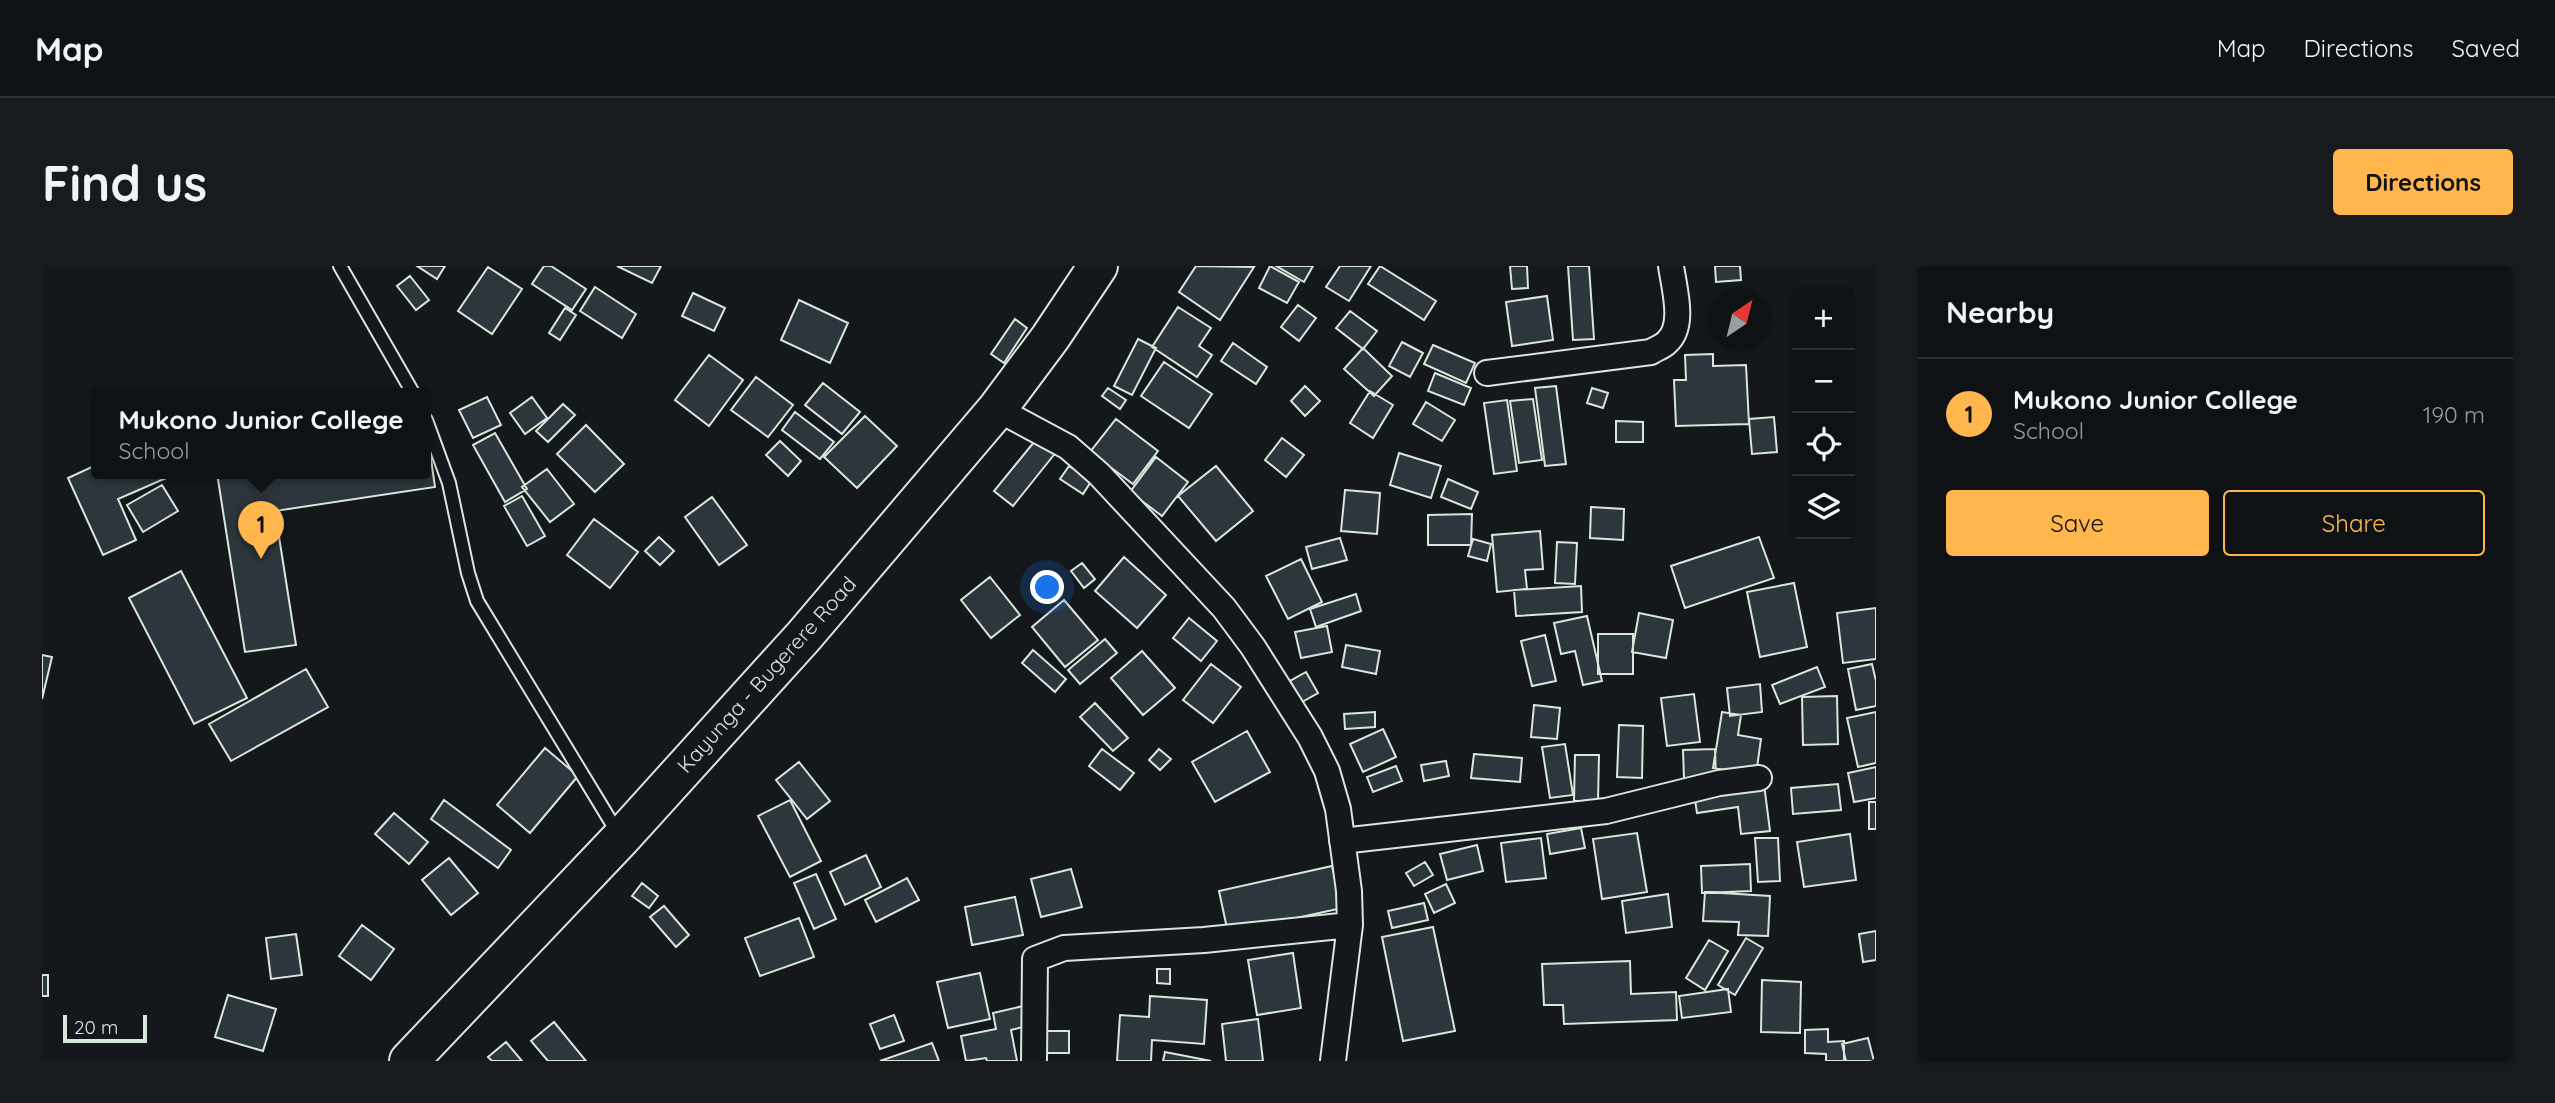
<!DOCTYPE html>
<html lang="en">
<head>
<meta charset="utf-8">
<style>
	body { margin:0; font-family:Quicksand,sans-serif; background:#181b1e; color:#f1f3f6 }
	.controls { position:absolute; right:21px; top:21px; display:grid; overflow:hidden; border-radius:7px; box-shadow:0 2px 5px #0004 }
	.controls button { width:63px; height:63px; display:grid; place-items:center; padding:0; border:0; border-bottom:2px solid #2f3234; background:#0f1215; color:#f1f3f6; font:35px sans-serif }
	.compass { position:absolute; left:1666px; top:21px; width:63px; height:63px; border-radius:50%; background:#0f1215; box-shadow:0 2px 5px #0004; rotate:35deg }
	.scale { position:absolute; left:21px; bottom:18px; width:84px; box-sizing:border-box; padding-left:7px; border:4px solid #d8e6dc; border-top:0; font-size:19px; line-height:24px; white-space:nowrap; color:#d8e6dc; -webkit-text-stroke:5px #14181c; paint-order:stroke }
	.you { position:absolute; left:1006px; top:322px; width:24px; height:24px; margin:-18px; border:5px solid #fff; border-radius:50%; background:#1a73e8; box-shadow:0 0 0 10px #1a73e833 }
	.badge { display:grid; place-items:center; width:46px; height:46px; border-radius:50%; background:#ffb74d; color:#111; font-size:23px; font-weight:700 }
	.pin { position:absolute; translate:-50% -58px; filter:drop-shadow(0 2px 4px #0008) }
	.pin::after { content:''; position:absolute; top:37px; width:24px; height:21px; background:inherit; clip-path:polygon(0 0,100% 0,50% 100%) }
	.popup { position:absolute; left:49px; top:122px; width:340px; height:91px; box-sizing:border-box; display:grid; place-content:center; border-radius:7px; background:#0f1215; filter:drop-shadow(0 2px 5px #0005); font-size:23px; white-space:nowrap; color:#9b9ea0 }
	.popup b { font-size:26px; color:#f1f3f6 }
	.popup::after { content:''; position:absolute; left:50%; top:100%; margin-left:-14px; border:14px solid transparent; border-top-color:#0f1215 }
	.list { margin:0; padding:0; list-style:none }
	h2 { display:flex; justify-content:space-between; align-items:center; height:91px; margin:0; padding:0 28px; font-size:30px }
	h2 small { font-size:23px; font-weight:400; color:#9b9ea0 }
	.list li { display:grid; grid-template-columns:46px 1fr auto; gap:21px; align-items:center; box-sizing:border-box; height:112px; padding:0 28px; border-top:2px solid #2f3234 }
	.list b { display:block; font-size:26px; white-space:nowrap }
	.list p { margin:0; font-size:23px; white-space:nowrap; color:#9b9ea0 }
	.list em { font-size:23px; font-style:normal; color:#9b9ea0 }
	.actions { display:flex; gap:14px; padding:21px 28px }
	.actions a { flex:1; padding:16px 0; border:2px solid #ffb74d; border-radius:7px; text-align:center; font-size:24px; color:#ffb74d }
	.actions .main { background:#ffb74d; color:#111 }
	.icon { flex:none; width:38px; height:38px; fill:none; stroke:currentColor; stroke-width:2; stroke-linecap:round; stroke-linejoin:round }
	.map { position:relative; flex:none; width:1834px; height:795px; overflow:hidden; border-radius:7px }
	header { display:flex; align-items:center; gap:42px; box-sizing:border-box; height:98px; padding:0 35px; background:#0f1215; border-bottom:2px solid #2f3234 }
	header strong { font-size:33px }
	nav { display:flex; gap:38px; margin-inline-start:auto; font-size:24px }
	.intro { display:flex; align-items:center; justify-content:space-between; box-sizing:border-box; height:168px; padding:0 42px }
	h1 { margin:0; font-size:49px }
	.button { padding:18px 32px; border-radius:7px; background:#ffb74d; color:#111; font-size:24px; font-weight:700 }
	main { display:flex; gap:42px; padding:0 42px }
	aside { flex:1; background:#0f1215; border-radius:7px; box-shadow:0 2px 5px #0004 }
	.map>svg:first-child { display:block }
	.building { fill:#2c363c; stroke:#d8e6dc; stroke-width:2 }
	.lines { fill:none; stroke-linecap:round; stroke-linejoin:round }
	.service-casing { stroke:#d8e6dc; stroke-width:16 }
	.minor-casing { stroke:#d8e6dc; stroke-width:28 }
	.primary-casing { stroke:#d8e6dc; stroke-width:42 }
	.service { stroke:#14181c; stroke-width:12 }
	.minor { stroke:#14181c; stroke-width:24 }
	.primary { stroke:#14181c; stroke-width:38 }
	.labels { text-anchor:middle; stroke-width:5; stroke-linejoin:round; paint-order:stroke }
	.street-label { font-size:21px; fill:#d8e6dc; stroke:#14181c }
</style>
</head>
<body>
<header>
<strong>Map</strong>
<nav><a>Map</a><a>Directions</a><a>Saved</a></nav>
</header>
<div class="intro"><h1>Find us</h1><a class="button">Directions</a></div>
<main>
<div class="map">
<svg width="1834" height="795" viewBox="0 0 1834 795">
	<rect width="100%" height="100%" fill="#14181c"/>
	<path class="building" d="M 375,0 L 403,0 L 395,13 Z
		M 502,0 L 509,0 L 544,23 L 530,44 L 490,18 Z
		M 575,0 L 619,0 L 610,17 Z
		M 1154,0 L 1212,1 L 1178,54 L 1137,26 Z
		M 1228,0 L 1257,16 L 1245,37 L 1217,22 Z
		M 1234,0 L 1271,0 L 1262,16 Z
		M 1298,0 L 1329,0 L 1307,35 L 1284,21 Z
		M 1338,0 L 1394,35 L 1382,54 L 1326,18 Z
		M 1468,0 L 1485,0 L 1486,22 L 1470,23 Z
		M 1526,0 L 1547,0 L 1552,73 L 1531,74 Z
		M 1673,0 L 1698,0 L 1699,14 L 1674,16 Z
		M 446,1 L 480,23 L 450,68 L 416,45 Z
		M 368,10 L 387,34 L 374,44 L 355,20 Z
		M 553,21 L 594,48 L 580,72 L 538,45 Z
		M 651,27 L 683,42 L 672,65 L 640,50 Z
		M 1505,30 L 1511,74 L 1470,80 L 1464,36 Z
		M 757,34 L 806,57 L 788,97 L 739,74 Z
		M 1256,39 L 1274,52 L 1257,75 L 1239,61 Z
		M 1136,41 L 1169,62 L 1157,80 L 1170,89 L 1155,111 L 1110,81 Z
		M 523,42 L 534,49 L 518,74 L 507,67 Z
		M 1308,45 L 1335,65 L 1321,83 L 1294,62 Z
		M 973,53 L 985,62 L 962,97 L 949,88 Z
		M 1096,73 L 1114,82 L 1090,129 L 1072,120 Z
		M 1360,76 L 1381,87 L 1368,111 L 1347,100 Z
		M 1191,77 L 1225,101 L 1214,118 L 1179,95 Z
		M 1391,79 L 1433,97 L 1424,117 L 1382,98 Z
		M 1321,82 L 1350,110 L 1332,130 L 1302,103 Z
		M 1671,88 L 1671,100 L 1704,99 L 1707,158 L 1634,160 L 1632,114 L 1644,114 L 1643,89 Z
		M 667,89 L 701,114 L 667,160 L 633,134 Z
		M 1122,96 L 1170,128 L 1147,162 L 1099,130 Z
		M 1393,107 L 1429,122 L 1422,139 L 1386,125 Z
		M 714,111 L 751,139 L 726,171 L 689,144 Z
		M 781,117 L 818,146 L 800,168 L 763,139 Z
		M 1263,120 L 1278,135 L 1263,150 L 1249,135 Z
		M 1514,120 L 1524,198 L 1503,200 L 1493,122 Z
		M 1066,122 L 1084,134 L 1078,143 L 1060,130 Z
		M 1550,122 L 1566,127 L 1561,142 L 1545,137 Z
		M 1328,125 L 1351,139 L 1331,172 L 1308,157 Z
		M 445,131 L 459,159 L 431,172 L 417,144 Z
		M 490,131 L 505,152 L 483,168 L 468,147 Z
		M 1491,133 L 1500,194 L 1477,197 L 1468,135 Z
		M 1465,134 L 1475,205 L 1452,208 L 1442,137 Z
		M 1384,136 L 1413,154 L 1400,175 L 1371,158 Z
		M 521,138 L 533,149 L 506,176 L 494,165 Z
		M 753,146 L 792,176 L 778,193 L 740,164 Z
		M 823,150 L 855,180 L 815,222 L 782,191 Z
		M 1732,151 L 1735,186 L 1710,188 L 1707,153 Z
		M 1074,153 L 1116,185 L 1091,218 L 1048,186 Z
		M 1574,155 L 1601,156 L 1601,176 L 1574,176 Z
		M 544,159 L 582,198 L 553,226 L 515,188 Z
		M 453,167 L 485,223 L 463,236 L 431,179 Z
		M 997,170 L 1015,185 L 971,240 L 952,225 Z
		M 384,172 L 386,172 L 393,221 L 233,245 L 254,379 L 203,386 L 175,207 L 384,207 Z
		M 1240,172 L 1262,189 L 1244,211 L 1223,194 Z
		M 738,175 L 759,195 L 746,210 L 724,189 Z
		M 1357,187 L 1399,200 L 1389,232 L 1348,219 Z
		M 1114,191 L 1146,216 L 1120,250 L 1088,226 Z
		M 54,199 L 54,207 L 131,209 L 76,233 L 94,274 L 61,289 L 26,212 Z
		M 1027,200 L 1050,214 L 1041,228 L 1018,213 Z
		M 1174,200 L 1211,245 L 1174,275 L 1136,230 Z
		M 505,203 L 532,238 L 508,256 L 480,221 Z
		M 1406,213 L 1436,226 L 1429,243 L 1399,231 Z
		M 120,219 L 136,245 L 101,266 L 85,239 Z
		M 1303,224 L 1338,227 L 1335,268 L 1299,265 Z
		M 480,230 L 503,270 L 485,280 L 462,240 Z
		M 670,231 L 705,279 L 677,299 L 643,251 Z
		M 1549,241 L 1582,243 L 1581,274 L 1548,272 Z
		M 1430,248 L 1429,279 L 1386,279 L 1386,249 Z
		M 552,253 L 596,286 L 568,322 L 525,289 Z
		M 1498,265 L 1501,303 L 1483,304 L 1485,323 L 1455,326 L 1450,269 Z
		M 617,271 L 632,285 L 618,299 L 603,285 Z
		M 1717,271 L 1732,312 L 1643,342 L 1629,300 Z
		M 1298,272 L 1305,294 L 1270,303 L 1264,281 Z
		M 1431,273 L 1449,278 L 1445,295 L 1426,290 Z
		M 1515,276 L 1535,277 L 1533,318 L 1513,317 Z
		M 1082,291 L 1124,329 L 1095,362 L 1053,325 Z
		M 1259,293 L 1280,336 L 1246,353 L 1224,310 Z
		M 1040,297 L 1053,313 L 1042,322 L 1029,305 Z
		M 139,305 L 205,432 L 152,458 L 87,332 Z
		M 948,311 L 978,349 L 949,372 L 919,334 Z
		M 1752,317 L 1765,381 L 1718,391 L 1705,326 Z
		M 1539,320 L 1540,346 L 1474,350 L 1472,324 Z
		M 1314,328 L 1319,345 L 1274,361 L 1268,343 Z
		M 1022,334 L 1056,374 L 1023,401 L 990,361 Z
		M 1834,342 L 1834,393 L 1801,397 L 1795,347 Z
		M 1597,347 L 1631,354 L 1624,392 L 1590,386 Z
		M 1545,350 L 1560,415 L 1541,419 L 1533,385 L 1519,388 L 1512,357 Z
		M 1147,352 L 1175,375 L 1159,395 L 1131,372 Z
		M 1285,360 L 1290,386 L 1259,392 L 1253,366 Z
		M 1556,368 L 1591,368 L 1591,408 L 1556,408 Z
		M 1503,369 L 1514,415 L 1490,420 L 1479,375 Z
		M 1063,373 L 1075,387 L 1038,418 L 1026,404 Z
		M 1304,379 L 1338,385 L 1334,408 L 1300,401 Z
		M 991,384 L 1024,413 L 1013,426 L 980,397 Z
		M 1100,385 L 1133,422 L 1101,449 L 1069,412 Z
		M 0,389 L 10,391 L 0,433 Z
		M 1169,398 L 1199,421 L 1171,457 L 1141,434 Z
		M 1830,398 L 1834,415 L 1834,440 L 1814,444 L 1806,403 Z
		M 1775,401 L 1783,421 L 1738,438 L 1730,419 Z
		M 264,403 L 286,441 L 189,495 L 167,458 Z
		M 1264,406 L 1276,427 L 1260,436 L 1248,415 Z
		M 1718,418 L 1720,446 L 1688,450 L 1685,422 Z
		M 1652,428 L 1658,476 L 1625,480 L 1619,432 Z
		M 1795,430 L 1796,478 L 1761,479 L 1760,431 Z
		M 1053,437 L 1086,472 L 1071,485 L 1038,451 Z
		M 1492,439 L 1518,442 L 1515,473 L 1489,471 Z
		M 1333,446 L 1333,461 L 1303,463 L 1302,448 Z
		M 1680,446 L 1699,449 L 1696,469 L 1719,473 L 1714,509 L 1671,502 Z
		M 1834,446 L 1834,497 L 1816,501 L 1805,452 Z
		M 1577,459 L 1601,460 L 1600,512 L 1575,511 Z
		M 1341,463 L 1354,491 L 1321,506 L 1308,478 Z
		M 1205,465 L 1228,506 L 1173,536 L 1150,496 Z
		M 1523,478 L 1531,529 L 1508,532 L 1500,481 Z
		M 503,482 L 536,510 L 488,567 L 455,539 Z
		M 1060,483 L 1092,507 L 1078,524 L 1047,500 Z
		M 1117,483 L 1129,493 L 1118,504 L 1107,494 Z
		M 1673,483 L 1674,511 L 1642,513 L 1641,484 Z
		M 1432,488 L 1480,492 L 1478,516 L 1429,512 Z
		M 1533,489 L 1557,489 L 1556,535 L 1532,535 Z
		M 1404,495 L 1407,510 L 1382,515 L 1379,499 Z
		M 757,496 L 788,535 L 765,553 L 734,514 Z
		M 1354,500 L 1360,515 L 1331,526 L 1325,511 Z
		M 1834,501 L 1834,532 L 1812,536 L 1806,507 Z
		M 1722,518 L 1728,565 L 1699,568 L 1696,541 L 1655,547 L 1652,527 Z
		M 1796,518 L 1799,544 L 1751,548 L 1749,522 Z
		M 402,534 L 469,584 L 456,602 L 389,553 Z
		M 748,534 L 779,595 L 748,611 L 716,550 Z
		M 1827,536 L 1834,536 L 1834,563 L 1827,563 Z
		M 352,547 L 386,576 L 367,598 L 333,568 Z
		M 1539,562 L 1543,582 L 1508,588 L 1505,568 Z
		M 1595,567 L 1605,626 L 1560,633 L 1551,573 Z
		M 1808,568 L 1814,614 L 1762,621 L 1755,576 Z
		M 1499,572 L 1504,612 L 1464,616 L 1459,577 Z
		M 1713,572 L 1736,572 L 1738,615 L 1716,616 Z
		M 1435,579 L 1441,605 L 1405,614 L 1398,588 Z
		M 824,589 L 839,621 L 803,639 L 788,606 Z
		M 407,592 L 436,627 L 409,649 L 380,614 Z
		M 1383,596 L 1391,609 L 1372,620 L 1364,607 Z
		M 1708,598 L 1709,625 L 1660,627 L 1659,600 Z
		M 1290,600 L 1300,642 L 1186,667 L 1177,625 Z
		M 1029,603 L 1040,641 L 999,651 L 989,613 Z
		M 774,608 L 794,653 L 772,663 L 752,617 Z
		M 865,612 L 877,634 L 834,656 L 823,634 Z
		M 600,617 L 616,630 L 607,642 L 590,630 Z
		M 1404,618 L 1413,637 L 1392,647 L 1383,628 Z
		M 1663,626 L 1728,630 L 1726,670 L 1696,669 L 1697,656 L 1661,655 Z
		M 1626,628 L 1630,661 L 1584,667 L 1580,635 Z
		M 973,631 L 981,669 L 930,679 L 923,641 Z
		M 1382,637 L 1386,654 L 1350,662 L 1346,645 Z
		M 622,640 L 647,669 L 634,681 L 608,651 Z
		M 757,652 L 772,691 L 718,710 L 703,672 Z
		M 320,659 L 352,683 L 329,714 L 297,690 Z
		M 1391,661 L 1413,765 L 1361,775 L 1340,671 Z
		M 1834,665 L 1834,694 L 1821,696 L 1817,668 Z
		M 254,668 L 260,709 L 229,713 L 224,672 Z
		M 1704,672 L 1721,682 L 1693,729 L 1676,719 Z
		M 1667,674 L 1686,685 L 1663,724 L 1644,712 Z
		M 1251,687 L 1259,742 L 1215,749 L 1206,694 Z
		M 1588,695 L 1589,728 L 1634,726 L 1635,754 L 1522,758 L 1521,739 L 1502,739 L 1500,698 Z
		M 1115,703 L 1128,703 L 1128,718 L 1115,717 Z
		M 938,707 L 948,753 L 906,762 L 895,716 Z
		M 0,709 L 6,709 L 6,730 L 0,730 Z
		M 1720,714 L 1759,716 L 1758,767 L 1719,766 Z
		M 1686,723 L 1689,746 L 1640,752 L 1637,730 Z
		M 186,729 L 234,743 L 221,785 L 173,771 Z
		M 1108,730 L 1165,734 L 1162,778 L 1110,774 L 1109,795 L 1075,795 L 1078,749 L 1107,751 Z
		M 981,740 L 985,760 L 969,764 L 975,795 L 945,795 L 944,792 L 924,795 L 919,770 L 954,763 L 951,747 Z
		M 852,749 L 862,775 L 838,783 L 828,758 Z
		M 1216,753 L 1221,795 L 1184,795 L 1180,758 Z
		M 512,756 L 544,795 L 506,795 L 489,775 Z
		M 1786,763 L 1786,776 L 1802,775 L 1802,795 L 1784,795 L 1784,788 L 1763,787 L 1763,764 Z
		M 1000,765 L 1027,765 L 1027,787 L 1000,787 Z
		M 1826,772 L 1832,795 L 1804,795 L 1800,778 Z
		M 464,776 L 480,795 L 450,795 L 446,791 Z
		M 890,777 L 897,795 L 838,795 Z
		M 1123,786 L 1169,795 L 1121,795 Z"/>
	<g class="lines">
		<defs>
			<path id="service" d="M 298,0 L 371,127
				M 384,154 L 407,217 L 426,307 L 435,335 L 577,569"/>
			<path id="minor" d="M 1445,107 L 1609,86 C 1613,83 1620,81 1624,77 C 1644,61 1632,22 1629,0
				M 955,143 L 1026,181 L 1057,208 L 1182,342 L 1211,381 L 1268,471 L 1285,505 L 1296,543 L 1307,625 L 1308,659 L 1291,795
				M 1300,575 L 1564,545 L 1677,517 L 1717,512
				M 992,795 L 993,693 L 1022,682 L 1162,674 L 1308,659"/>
			<path id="primary" d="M 367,795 L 579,572 L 762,370 L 955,143 L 1008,72 L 1056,0"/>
		</defs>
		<use href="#service" class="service-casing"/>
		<use href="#minor" class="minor-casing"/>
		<use href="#primary" class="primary-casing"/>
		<use href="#service" class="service"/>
		<use href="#minor" class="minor"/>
		<use href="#primary" class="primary"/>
	</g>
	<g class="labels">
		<g class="street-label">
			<text transform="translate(725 409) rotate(-48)" y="7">Kayunga - Bugerere Road</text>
		</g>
	</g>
</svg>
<div class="controls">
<button>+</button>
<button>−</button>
<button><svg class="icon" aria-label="locate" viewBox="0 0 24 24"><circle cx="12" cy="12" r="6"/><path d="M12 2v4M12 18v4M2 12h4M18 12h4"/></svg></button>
<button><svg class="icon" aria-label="layers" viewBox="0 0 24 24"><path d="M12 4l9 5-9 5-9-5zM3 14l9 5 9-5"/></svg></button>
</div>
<svg class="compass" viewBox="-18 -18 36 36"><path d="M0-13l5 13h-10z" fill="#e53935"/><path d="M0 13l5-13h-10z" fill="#9b9ea0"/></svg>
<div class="scale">20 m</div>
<div class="you"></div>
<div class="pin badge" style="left:219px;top:293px">1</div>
<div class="popup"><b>Mukono Junior College</b>School</div>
</div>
<aside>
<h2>Nearby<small></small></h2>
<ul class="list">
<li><span class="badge">1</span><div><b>Mukono Junior College</b><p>School</p></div><em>190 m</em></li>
</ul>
<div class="actions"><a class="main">Save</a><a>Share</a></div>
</aside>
</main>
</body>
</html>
